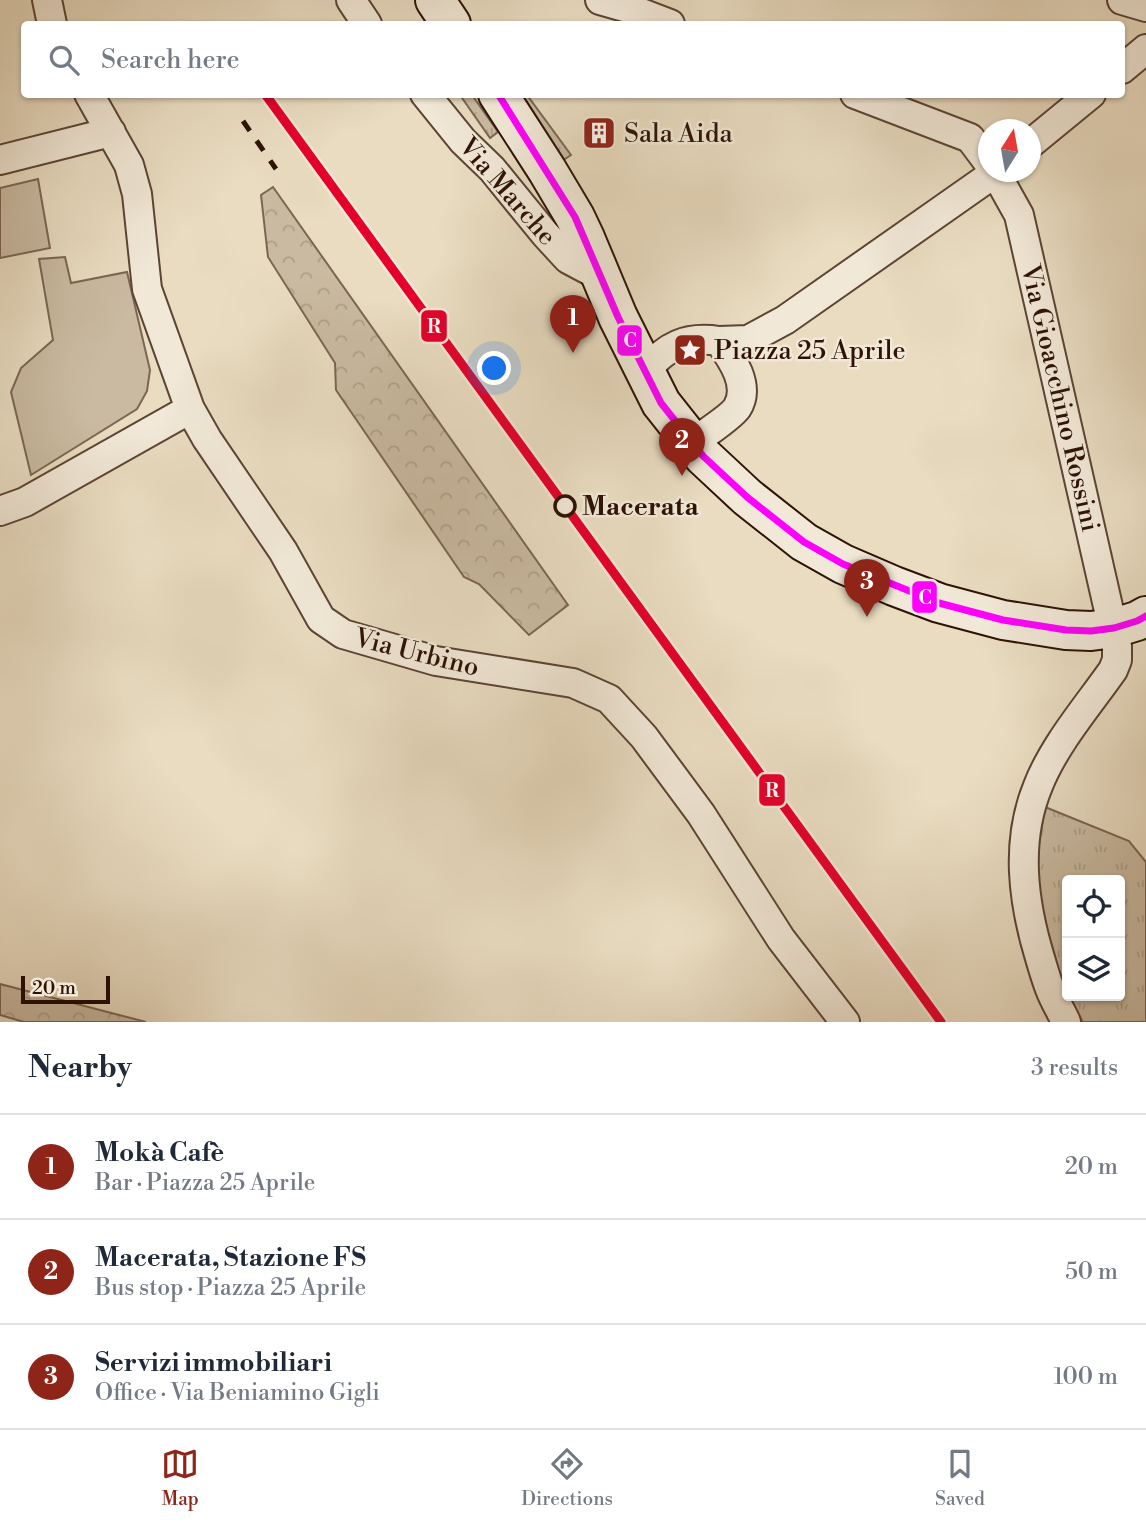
<!DOCTYPE html>
<html lang="en">
<head>
<meta charset="utf-8">
<style>
	body { margin:0; font-family:"Libre Bodoni",serif; background:#f6f6f7; color:#1f2937 }
	.controls { position:absolute; right:21px; bottom:21px; display:grid; overflow:hidden; border-radius:7px; box-shadow:0 2px 5px #0004 }
	.controls button { width:63px; height:63px; display:grid; place-items:center; padding:0; border:0; border-bottom:2px solid #e0e1e3; background:#fff; color:#1f2937; font:35px sans-serif }
	.compass { position:absolute; left:978px; top:119px; width:63px; height:63px; border-radius:50%; background:#fff; box-shadow:0 2px 5px #0004; rotate:11deg }
	.scale { position:absolute; left:21px; bottom:18px; width:89px; box-sizing:border-box; padding-left:7px; border:4px solid #2d1205; border-top:0; font-size:19px; line-height:24px; white-space:nowrap; color:#2d1205; -webkit-text-stroke:5px #f1e8d7; paint-order:stroke }
	.you { position:absolute; left:495px; top:369px; width:24px; height:24px; margin:-18px; border:5px solid #fff; border-radius:50%; background:#1a73e8; box-shadow:0 0 0 10px #1a73e833 }
	.badge { display:grid; place-items:center; width:46px; height:46px; border-radius:50%; background:#8f2418; color:#fff; font-size:23px; font-weight:700 }
	.pin { position:absolute; translate:-50% -58px; filter:drop-shadow(0 2px 4px #0008) }
	.pin::after { content:''; position:absolute; top:37px; width:24px; height:21px; background:inherit; clip-path:polygon(0 0,100% 0,50% 100%) }
	.list { margin:0; padding:0; list-style:none }
	h2 { display:flex; justify-content:space-between; align-items:center; height:91px; margin:0; padding:0 28px; font-size:30px }
	h2 small { font-size:23px; font-weight:400; color:#747a83 }
	.list li { display:grid; grid-template-columns:46px 1fr auto; gap:21px; align-items:center; box-sizing:border-box; height:105px; padding:0 28px; border-top:2px solid #e0e1e3 }
	.list b { display:block; font-size:26px; white-space:nowrap }
	.list p { margin:0; font-size:23px; white-space:nowrap; color:#747a83 }
	.list em { font-size:23px; font-style:normal; color:#747a83 }
	.icon { flex:none; width:38px; height:38px; fill:none; stroke:currentColor; stroke-width:2; stroke-linecap:round; stroke-linejoin:round }
	.map { position:relative; flex:none; width:1146px; height:1022px; overflow:hidden }
	.search { position:absolute; background:#fff; box-shadow:0 2px 5px #0004; left:21px; right:21px; top:21px; height:77px; display:flex; align-items:center; gap:18px; box-sizing:border-box; padding:0 24px; border-radius:7px; color:#747a83; font-size:26px }
	.sheet { height:406px; background:#fff }
	nav { display:flex; justify-content:space-around; align-items:center; box-sizing:border-box; height:98px; border-top:2px solid #e0e1e3; background:#fff; font-size:19px; color:#747a83 }
	nav a { display:grid; justify-items:center; gap:4px }
	nav .on { color:#8f2418 }
	.map>svg:first-child { display:block }
	.grass { fill:url(#grass-tufts); stroke:#7b6653; stroke-width:2; fill-rule:evenodd }
	.forest { fill:url(#forest-crowns); stroke:#7b6653; stroke-width:2 }
	.green { fill:#c9baa1; stroke:#7b6653; stroke-width:2 }
	.lines { fill:none; stroke-linecap:round; stroke-linejoin:round }
	.street-casing { stroke:#5c4434; stroke-width:32 }
	.secondary-casing { stroke:#2d1205; stroke-width:42 }
	.street { stroke:#f1e8d7; stroke-width:28 }
	.secondary { stroke:#f1e8d7; stroke-width:38 }
	.rail { stroke:#2d1205; stroke-width:5; stroke-dasharray:12 12; stroke-linecap:butt }
	.bus-1-casing { stroke:#f1e8d7; stroke-width:12 }
	.bus-1 { stroke:#f0f; stroke-width:7 }
	.rail-1-casing { stroke:#f1e8d7; stroke-width:14 }
	.rail-1 { stroke:#e4002b; stroke-width:9 }
	.stop-dot { fill:#f1e8d7; stroke:#2d1205; stroke-width:3.5 }
	.labels { text-anchor:middle; stroke-width:5; stroke-linejoin:round; paint-order:stroke }
	.poi-label { font-size:26px; fill:#2d1205; stroke:#f1e8d7; text-anchor:start }
	.street-label { font-size:26px; fill:#2d1205; stroke:#f1e8d7 }
	.stop-label { font-size:26px; font-weight:bold; fill:#2d1205; stroke:#f1e8d7; text-anchor:start }
	.line-badge { stroke:#f1e8d7; stroke-width:2.5 }
	.badge-label { font-size:19px; text-anchor:middle; font-weight:bold; fill:#fff }
</style>
</head>
<body>
<div class="map">
<svg width="1146" height="1022" viewBox="0 0 1146 1022">
	<defs>
		<pattern id="grass-tufts" width="24" height="20" patternUnits="userSpaceOnUse" patternTransform="scale(1.75)"><rect width="24" height="20" fill="#c9baa1"/><path d="M3 7l-1-3M5 7V3M7 7l1-3M15 17l-1-3M17 17v-4M19 17l1-3" fill="none" stroke="#ad9f89"/></pattern>
		<pattern id="forest-crowns" width="20" height="18" patternUnits="userSpaceOnUse" patternTransform="scale(1.75)"><rect width="20" height="18" fill="#c9baa1"/><path d="M2 6a3 3 0 1 1 6 0M12 15a3 3 0 1 1 6 0" fill="none" stroke="#ad9f89"/></pattern>
	</defs>
	<rect width="100%" height="100%" fill="#e9dcc1"/>
	<filter id="stains"><feTurbulence type="fractalNoise" baseFrequency=".00286" numOctaves="4"/><feColorMatrix values="0 0 0 0 .2 0 0 0 0 .09 0 0 0 0 .02 0 0 0 .5 -.17"/></filter>
	<radialGradient id="worn" r=".72"><stop offset=".6" stop-color="#630" stop-opacity="0"/><stop offset="1" stop-color="#630" stop-opacity=".3"/></radialGradient>
	<path class="grass" d="M 460,95 L 472,95 L 498,132 L 490,138 Z
		M 514,95 L 527,95 L 571,155 L 562,161 Z
		M 1045,807 L 1129,841 L 1146,862 L 1146,1022 L 1083,1022 L 1068,999 L 1045,946 L 1035,869 ZM 1067,880 L 1120,880 L 1120,996 L 1067,996 Z"/>
	<path class="forest" d="M 273,187 L 568,605 L 529,635 L 479,584 L 464,577 L 336,390 L 335,363 L 268,257 L 261,195 Z
		M 0,984 L 146,1022 L 24,1022 L 0,1015 Z"/>
	<path class="green" d="M 38,179 L 50,248 L 0,258 L 0,188 Z
		M 65,257 L 71,283 L 127,272 L 150,370 L 147,391 L 137,409 L 31,475 L 11,392 L 21,368 L 53,340 L 39,259 Z"/>
	<g class="lines">
		<defs>
			<path id="street" d="M 47,0 L 52,24
				M 351,0 L 367,24
				M 600,0 L 628,8 L 670,24
				M 1122,0 L 1146,7
				M 1122,69 L 1146,49
				M 89,94 L 129,165 L 137,194 L 147,289 L 190,409 L 207,439 L 283,551 L 321,619 L 343,634 L 436,661 L 573,683 L 609,699 L 644,737 L 701,814 L 781,939 L 845,1022
				M 425,94 L 463,141 L 492,169 L 545,234 L 568,259 L 600,276
				M 855,94 L 970,138 L 988,162
				M 1030,144 L 1091,94
				M 0,160 L 111,132
				M 995,172 L 1019,215 L 1117,646 L 1117,660 L 1113,670 C 1087,707 1054,745 1038,786 C 1015,842 1023,902 1040,958 C 1043,968 1046,979 1050,989 C 1054,1000 1061,1011 1066,1022
				M 719,341 L 748,340 L 785,320 L 996,172
				M 646,370 C 667,346 686,336 719,341 C 732,359 751,386 737,408 C 731,417 702,436 692,443
				M 0,511 L 25,502 L 190,409"/>
			<path id="secondary" d="M 435,0 L 451,24
				M 498,94 L 547,170 L 575,217 L 585,238 L 618,317 L 661,403 L 703,456 L 747,497 L 804,542 L 843,564 L 894,586 L 939,603 L 1003,620 L 1066,630 L 1091,631 L 1114,628 L 1137,621 L 1146,616"/>
		</defs>
		<use href="#street" class="street-casing"/>
		<use href="#secondary" class="secondary-casing"/>
		<use href="#street" class="street"/>
		<use href="#secondary" class="secondary"/>
		<path class="rail" d="M 243,121 L 276,169"/>
		<defs>
			<path id="bus-1" d="M 498,94 L 575,217 L 618,317 L 661,403 L 703,456 L 747,497 L 804,542 L 843,564 L 939,603 L 1003,620 L 1066,630 L 1091,631 L 1114,628 L 1137,621 L 1146,616"/>
		</defs>
		<use href="#bus-1" class="bus-1-casing"/>
		<use href="#bus-1" class="bus-1"/>
		<defs>
			<path id="rail-1" d="M 265,94 L 941,1022"/>
		</defs>
		<use href="#rail-1" class="rail-1-casing"/>
		<use href="#rail-1" class="rail-1"/>
	</g>
	<defs>
		<symbol id="building-square" viewBox="-11 -11 22 22"><rect x="-9" y="-9" width="18" height="18" rx="4" fill="#8f2418" stroke="#f1e8d7"/><path d="M-4-6H4V6H1V3H-1V6H-4ZM-2.5-4.3h1.7v1.8h-1.7ZM.8-4.3h1.7v1.8H.8ZM-2.5-1h1.7V.8h-1.7ZM.8-1h1.7V.8H.8Z" fill="#fff"/></symbol>
		<symbol id="sight-square" viewBox="-11 -11 22 22"><rect x="-9" y="-9" width="18" height="18" rx="4" fill="#8f2418" stroke="#f1e8d7"/><path d="M0-6L1.8-2.2L6-1.7L2.9 1.2L3.7 5.4L0 3.3L-3.7 5.4L-2.9 1.2L-6-1.7L-1.8-2.2Z" fill="#fff"/></symbol>
	</defs>
	<g fill-rule="evenodd">
		<use href="#building-square" x="580" y="114" width="38" height="38"/>
		<use href="#sight-square" x="671" y="331" width="38" height="38"/>
	</g>
	<circle class="stop-dot" cx="565" cy="506" r="10"/>
	<g class="labels">
		<g class="poi-label">
			<text x="624" y="142">Sala Aida</text>
			<text x="714" y="359">Piazza 25 Aprile</text>
		</g>
		<g class="street-label">
			<text transform="translate(508 191) rotate(49)" y="9">Via Marche</text>
			<text transform="translate(1061 398) rotate(77)" y="9">Via Gioacchino Rossini</text>
			<text transform="translate(417 652) rotate(14)" y="9">Via Urbino</text>
		</g>
		<g class="stop-label">
			<text x="582" y="515">Macerata</text>
		</g>
	</g>
	<g class="line-badge">
		<rect x="420" y="309" width="28" height="34" rx="7" fill="#e4002b"/>
		<rect x="616" y="324" width="27" height="33" rx="7" fill="#f0f"/>
		<rect x="911" y="580" width="27" height="34" rx="7" fill="#f0f"/>
		<rect x="758" y="773" width="28" height="34" rx="7" fill="#e4002b"/>
	</g>
	<g class="badge-label">
		<text x="434" y="333">R</text>
		<text x="630" y="347">C</text>
		<text x="925" y="604">C</text>
		<text x="772" y="797">R</text>
	</g>
	<rect width="100%" height="100%" filter="url(#stains)"/>
	<rect width="100%" height="100%" fill="url(#worn)"/>
</svg>
<div class="controls">
<button><svg class="icon" aria-label="locate" viewBox="0 0 24 24"><circle cx="12" cy="12" r="6"/><path d="M12 2v4M12 18v4M2 12h4M18 12h4"/></svg></button>
<button><svg class="icon" aria-label="layers" viewBox="0 0 24 24"><path d="M12 4l9 5-9 5-9-5zM3 14l9 5 9-5"/></svg></button>
</div>
<svg class="compass" viewBox="-18 -18 36 36"><path d="M0-13l5 13h-10z" fill="#e53935"/><path d="M0 13l5-13h-10z" fill="#747a83"/></svg>
<div class="scale">20 m</div>
<div class="you"></div>
<div class="pin badge" style="left:573px;top:353px">1</div>
<div class="pin badge" style="left:682px;top:476px">2</div>
<div class="pin badge" style="left:867px;top:617px">3</div>
<div class="search"><svg class="icon" aria-label="search" viewBox="0 0 24 24"><circle cx="10" cy="10" r="6"/><path d="M15 15l6 6"/></svg>Search here</div>
</div>
<section class="sheet">
<h2>Nearby<small>3 results</small></h2>
<ul class="list">
<li><span class="badge">1</span><div><b>Mokà Cafè</b><p>Bar · Piazza 25 Aprile</p></div><em>20 m</em></li>
<li><span class="badge">2</span><div><b>Macerata, Stazione FS</b><p>Bus stop · Piazza 25 Aprile</p></div><em>50 m</em></li>
<li><span class="badge">3</span><div><b>Servizi immobiliari</b><p>Office · Via Beniamino Gigli</p></div><em>100 m</em></li>
</ul>
</section>
<nav>
<a class="on"><svg class="icon" aria-label="map" viewBox="0 0 24 24"><path d="M3 6l6-2 6 2 6-2v14l-6 2-6-2-6 2zM9 4v14M15 6v14"/></svg>Map</a>
<a><svg class="icon" aria-label="directions" viewBox="0 0 24 24"><path d="M12 3l9 9-9 9-9-9zM9 14v-3h6M13 9l2 2-2 2"/></svg>Directions</a>
<a><svg class="icon" aria-label="saved" viewBox="0 0 24 24"><path d="M7 4h10v16l-5-4-5 4z"/></svg>Saved</a>
</nav>
</body>
</html>
